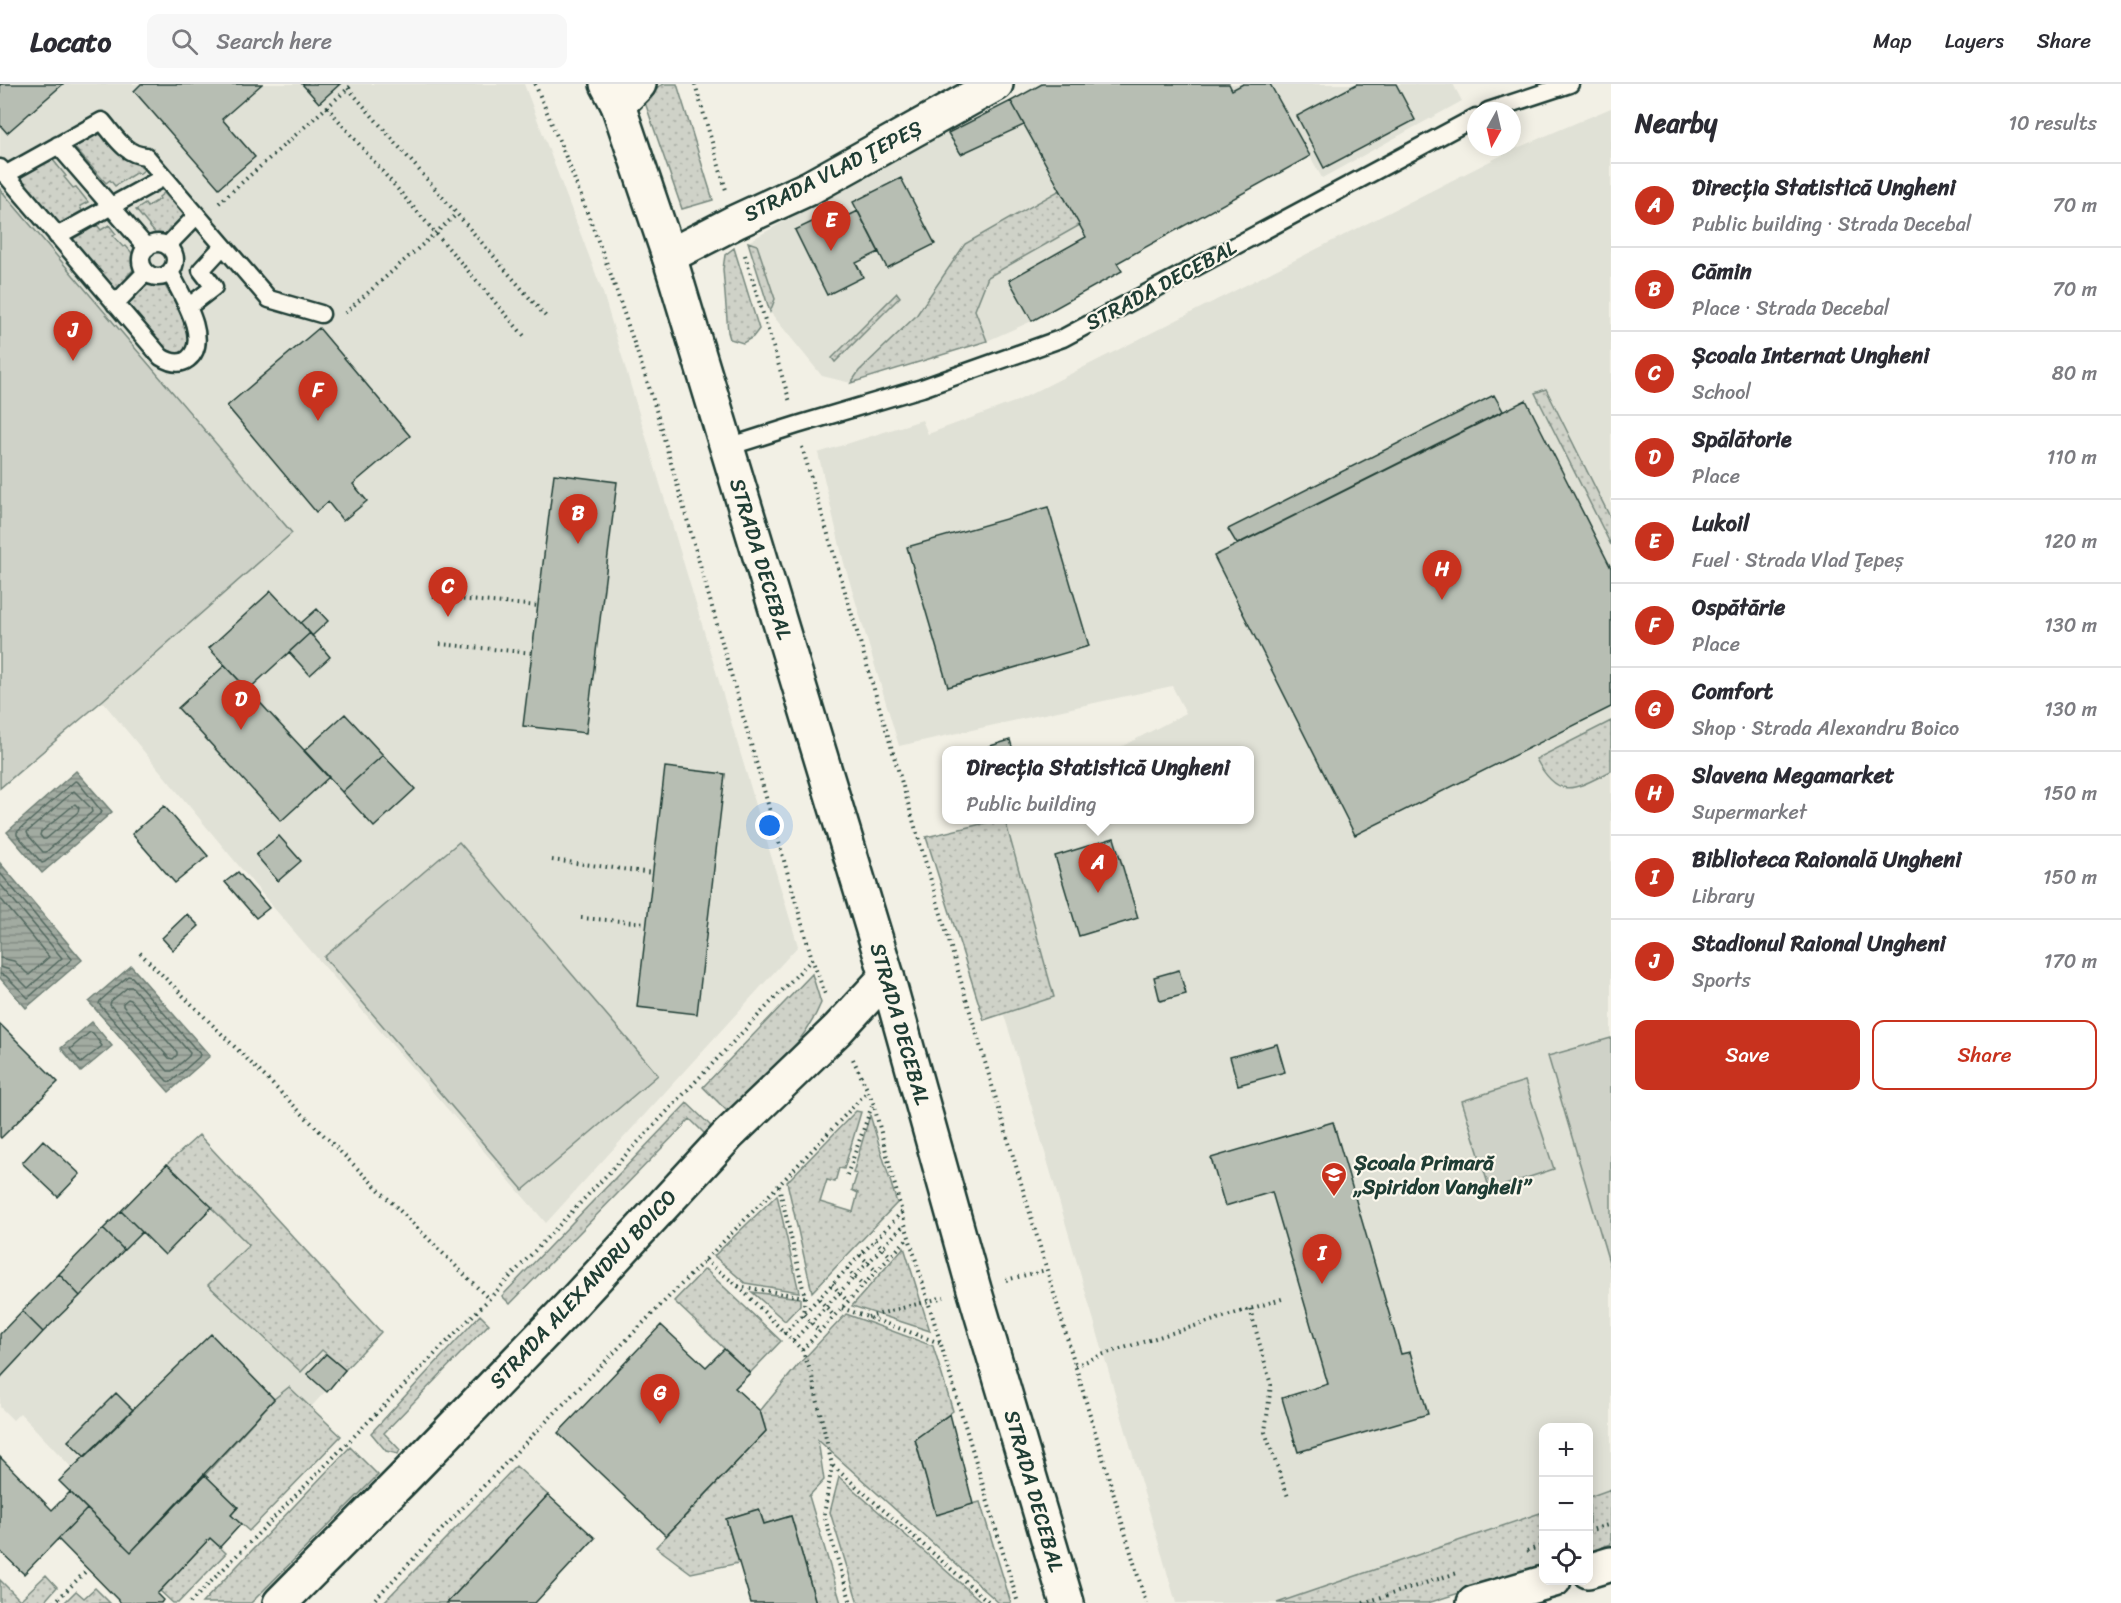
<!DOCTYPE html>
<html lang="en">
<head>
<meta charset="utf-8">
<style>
	body { margin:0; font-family:Sriracha,sans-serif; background:#f7f7f7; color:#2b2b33 }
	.controls { position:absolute; right:18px; bottom:18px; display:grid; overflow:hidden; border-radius:12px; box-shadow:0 3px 15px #0003 }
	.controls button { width:54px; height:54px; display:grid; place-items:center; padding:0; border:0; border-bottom:2px solid #e1e1e2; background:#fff; color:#2b2b33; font:30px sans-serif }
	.compass { position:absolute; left:1467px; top:18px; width:54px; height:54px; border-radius:50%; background:#fff; box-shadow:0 3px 15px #0003; rotate:188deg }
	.you { position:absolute; left:770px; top:742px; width:21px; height:21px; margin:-15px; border:4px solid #fff; border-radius:50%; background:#1a73e8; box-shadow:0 0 0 9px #1a73e833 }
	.badge { display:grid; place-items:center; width:39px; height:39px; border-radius:50%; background:#c8321e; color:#fff; font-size:20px; font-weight:700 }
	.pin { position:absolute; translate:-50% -50px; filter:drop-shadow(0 2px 3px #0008) }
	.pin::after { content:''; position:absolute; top:32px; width:21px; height:18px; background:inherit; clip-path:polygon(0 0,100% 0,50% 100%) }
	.popup { position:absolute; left:942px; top:662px; width:312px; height:78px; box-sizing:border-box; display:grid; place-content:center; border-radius:12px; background:#fff; filter:drop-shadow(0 2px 4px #0005); font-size:20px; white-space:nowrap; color:#7c7c81 }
	.popup b { font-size:22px; color:#2b2b33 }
	.popup::after { content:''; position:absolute; left:50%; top:100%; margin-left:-12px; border:12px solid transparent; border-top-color:#fff }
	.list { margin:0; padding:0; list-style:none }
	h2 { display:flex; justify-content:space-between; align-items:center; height:78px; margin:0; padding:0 24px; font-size:26px }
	h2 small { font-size:20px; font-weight:400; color:#7c7c81 }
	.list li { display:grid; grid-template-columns:39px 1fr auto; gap:18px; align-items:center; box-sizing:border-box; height:84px; padding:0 24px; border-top:2px solid #e1e1e2 }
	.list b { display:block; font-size:22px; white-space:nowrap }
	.list p { margin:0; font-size:20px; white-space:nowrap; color:#7c7c81 }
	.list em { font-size:20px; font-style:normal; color:#7c7c81 }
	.actions { display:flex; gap:12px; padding:18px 24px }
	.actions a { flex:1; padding:14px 0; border:2px solid #c8321e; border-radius:12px; text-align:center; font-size:21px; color:#c8321e }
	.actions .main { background:#c8321e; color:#fff }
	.icon { flex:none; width:33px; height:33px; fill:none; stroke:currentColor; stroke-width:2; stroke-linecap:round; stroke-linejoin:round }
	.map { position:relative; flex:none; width:1611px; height:1519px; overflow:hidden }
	header { display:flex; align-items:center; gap:36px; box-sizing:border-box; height:84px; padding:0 30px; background:#fff; border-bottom:2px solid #e1e1e2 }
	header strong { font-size:28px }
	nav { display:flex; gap:33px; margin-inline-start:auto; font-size:21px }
	.search { width:420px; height:54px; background:#f7f7f7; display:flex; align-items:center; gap:15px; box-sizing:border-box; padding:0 21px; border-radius:12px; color:#7c7c81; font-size:22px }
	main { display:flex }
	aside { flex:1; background:#fff }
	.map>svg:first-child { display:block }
	.built { fill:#e0e1d6 }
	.grass { fill:url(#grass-dots); stroke:#77887e; stroke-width:1.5 }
	.pitch { fill:#cfd2c8; stroke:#77887e; stroke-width:1.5 }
	.water { fill:url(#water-rules); stroke:#6e7f75; stroke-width:1.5 }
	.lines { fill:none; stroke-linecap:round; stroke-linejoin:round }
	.shore { stroke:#536960; stroke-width:1.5 }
	.building { fill:#b7beb3; stroke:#1f3d34; stroke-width:1.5 }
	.service-casing { stroke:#1f3d34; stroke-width:21 }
	.minor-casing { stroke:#1f3d34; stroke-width:38 }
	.secondary-casing { stroke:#1f3d34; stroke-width:38 }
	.path { stroke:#1f3d34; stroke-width:4; stroke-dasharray:1.5 4.5; stroke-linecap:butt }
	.service { stroke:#fbf7ec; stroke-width:16 }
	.minor { stroke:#fbf7ec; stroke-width:33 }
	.secondary { stroke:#fbf7ec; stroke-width:33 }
	.labels { text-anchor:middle; stroke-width:4.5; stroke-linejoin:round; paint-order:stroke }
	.street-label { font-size:21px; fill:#1f3d34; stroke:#fbf7ec }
	.poi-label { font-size:21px; font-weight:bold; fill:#1f3d34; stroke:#fbf7ec; text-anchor:start }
</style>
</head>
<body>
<header>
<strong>Locato</strong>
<div class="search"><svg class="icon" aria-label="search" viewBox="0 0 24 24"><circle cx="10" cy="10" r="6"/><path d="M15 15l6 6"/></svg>Search here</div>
<nav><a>Map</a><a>Layers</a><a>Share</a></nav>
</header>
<main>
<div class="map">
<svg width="1611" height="1519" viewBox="0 0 1611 1519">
	<defs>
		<pattern id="grass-dots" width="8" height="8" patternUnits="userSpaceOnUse" patternTransform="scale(1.5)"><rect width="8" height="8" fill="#cfd2c8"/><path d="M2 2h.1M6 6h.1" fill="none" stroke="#b1b5ac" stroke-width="1.8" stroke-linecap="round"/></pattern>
		<pattern id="water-rules" width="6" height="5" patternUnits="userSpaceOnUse" patternTransform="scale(1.5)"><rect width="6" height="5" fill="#a2aba1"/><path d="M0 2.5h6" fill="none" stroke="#838c84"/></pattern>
	</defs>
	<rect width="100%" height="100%" fill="#f2f0e5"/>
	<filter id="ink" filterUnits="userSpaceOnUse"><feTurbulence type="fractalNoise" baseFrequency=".0167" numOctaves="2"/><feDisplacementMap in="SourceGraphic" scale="12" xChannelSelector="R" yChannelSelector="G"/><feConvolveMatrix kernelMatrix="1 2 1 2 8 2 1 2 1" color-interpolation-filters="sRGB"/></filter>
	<g filter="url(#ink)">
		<path class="built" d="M 0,0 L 524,0 L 603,209 L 798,862 L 546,1139 L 273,823 L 102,617 L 292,449 L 0,105 Z
			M 1042,0 L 1453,0 L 1462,17 L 1322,94 L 1310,72 L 1117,179 L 1032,237 L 987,257 L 974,226 L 851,299 L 822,292 L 770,228 L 773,224 L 748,158 L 844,103 Z
			M 1611,24 L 1611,1405 L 1589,1413 L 1588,1344 L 1544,1344 L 1543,1428 L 1277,1519 L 1176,1519 L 1016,969 L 946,749 L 998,736 L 1250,736 L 1250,666 L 1120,666 L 1119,664 L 1186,629 L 1172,602 L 899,662 L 844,479 L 818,369 L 922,336 L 928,350 L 1017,317 L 1510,67 Z
			M 199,1051 L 381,1248 L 310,1324 L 288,1303 L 205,1391 L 238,1423 L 231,1431 L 241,1440 L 220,1463 L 211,1454 L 157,1509 L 163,1516 L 161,1519 L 121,1519 L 58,1455 L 87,1425 L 59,1397 L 72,1384 L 20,1329 L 13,1336 L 0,1323 L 0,1250 L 167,1080 Z"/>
		<path class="grass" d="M 664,0 L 677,0 L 713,116 L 682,125 L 642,10 Z
			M 98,44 L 144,86 L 139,90 L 137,88 L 115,102 L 110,96 L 106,99 L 72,61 Z
			M 44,75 L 46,79 L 53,76 L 66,92 L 64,93 L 73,104 L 76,103 L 88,118 L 80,122 L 82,127 L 57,141 L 16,90 Z
			M 1060,106 L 1080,141 L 988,193 L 975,226 L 987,257 L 851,299 L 859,287 L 916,232 L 965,160 Z
			M 164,109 L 170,116 L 174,112 L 186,131 L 174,146 L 170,143 L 165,150 L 155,149 L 136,126 L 145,120 L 147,123 L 160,115 L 159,113 Z
			M 97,141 L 101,146 L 109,141 L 116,150 L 113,152 L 123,163 L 126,162 L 132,169 L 131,179 L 133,186 L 127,192 L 130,196 L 116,209 L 71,156 Z
			M 748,158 L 757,161 L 775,215 L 770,228 Z
			M 734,164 L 759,245 L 753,253 L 743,259 L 730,255 L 728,248 L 723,185 L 725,171 Z
			M 149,200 L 165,202 L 169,209 L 174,208 L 189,238 L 191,259 L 183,269 L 170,271 L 123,222 L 138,203 L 142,206 Z
			M 897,209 L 900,213 L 835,278 L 832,274 Z
			M 1546,305 L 1611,435 L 1611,461 L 1535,309 Z
			M 1611,637 L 1611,687 C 1575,705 1559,718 1536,675 Z
			M 998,736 L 1005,736 L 1054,913 L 984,936 L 926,753 Z
			M 812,890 L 821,919 C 803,963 762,996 729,1029 L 703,1003 Z
			M 687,1019 L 710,1041 L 711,1047 L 708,1053 L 690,1035 L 510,1220 L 502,1212 Z
			M 856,1027 L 861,1028 L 844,1085 L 839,1084 L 835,1098 L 827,1096 L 820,1118 L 853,1128 L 858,1109 L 852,1106 L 857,1090 L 853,1089 L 870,1031 L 897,1119 L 812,1208 L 787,1098 Z
			M 199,1051 L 381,1248 L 345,1286 L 322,1266 L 301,1288 L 208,1201 L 249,1161 L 167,1080 Z
			M 777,1111 L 799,1208 L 745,1199 L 714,1172 Z
			M 904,1163 L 930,1247 L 852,1222 Z
			M 705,1185 L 781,1257 L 750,1289 L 674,1217 Z
			M 752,1208 L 800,1214 L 800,1221 L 785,1237 Z
			M 846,1230 L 933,1262 L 953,1327 L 915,1355 L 936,1430 L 980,1418 L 1011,1519 L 999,1519 L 818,1356 L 824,1396 L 809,1412 L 841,1519 L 816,1519 L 791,1432 L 764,1440 L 759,1425 L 726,1435 L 739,1479 L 691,1489 L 656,1463 L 766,1347 L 760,1327 L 798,1281 Z
			M 480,1231 L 489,1240 L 384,1349 L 400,1366 L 398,1370 L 386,1367 L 371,1349 Z
			M 289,1303 L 341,1352 L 249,1447 L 231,1431 L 238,1423 L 205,1391 L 274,1315 Z
			M 350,1363 L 378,1391 L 251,1519 L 202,1519 Z
			M 516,1382 L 548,1411 L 447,1519 L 383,1519 Z
			M 839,1393 L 983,1519 L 858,1519 L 830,1428 Z
			M 1611,1405 L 1611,1460 L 1589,1468 L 1589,1413 Z
			M 1543,1428 L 1543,1482 L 1428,1519 L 1277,1519 Z
			M 210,1454 L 226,1469 L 178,1519 L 173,1519 L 160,1507 Z
			M 46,1491 L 57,1503 L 43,1519 L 0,1519 L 0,1496 L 20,1516 Z
			M 95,1504 L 110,1519 L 64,1519 L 76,1507 L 84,1514 Z"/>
		<path class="pitch" d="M 0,105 L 292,449 L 102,617 L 0,704 Z
			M 459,758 L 658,991 L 523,1106 L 324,873 Z
			M 1611,954 L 1611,1185 L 1548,972 Z
			M 1525,997 L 1554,1085 L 1490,1106 L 1462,1017 Z"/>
		<path class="water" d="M 76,687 L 112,728 L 42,789 L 7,748 Z
			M 0,779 L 82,876 L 26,924 L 0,894 Z
			M 131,882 L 210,972 L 169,1008 L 89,918 Z
			M 92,938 L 112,962 L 81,988 L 61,964 Z"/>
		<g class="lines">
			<path class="shore" d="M 75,697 L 78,698 L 102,728 L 45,778 L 42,779 L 17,751 L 17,748 Z
				M 74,707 L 91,724 L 92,728 L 46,768 L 43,768 L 28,751 L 27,748 Z
				M 75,720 L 79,724 L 78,728 L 46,755 L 43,755 L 40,751 L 41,748 Z
				M 0,789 L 72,875 L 28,914 L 6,892 L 0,890
				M 0,800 L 62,874 L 28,904 L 10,886 L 0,883
				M 0,814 L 49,873 L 29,891 L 14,877 L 0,874
				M 128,892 L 132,893 L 200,970 L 199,973 L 171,998 L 167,997 L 99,920 L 100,917 Z
				M 128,903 L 132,903 L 190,969 L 189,972 L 172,987 L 168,987 L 110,921 L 111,917 Z
				M 128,915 L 131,916 L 177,968 L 177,971 L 173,975 L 169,974 L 123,922 L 123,919 Z
				M 90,948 L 93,949 L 102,962 L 81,979 L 70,965 Z"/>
		</g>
		<path class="building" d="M 0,0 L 63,0 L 7,49 L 0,41 Z
			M 141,0 L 262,0 L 222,35 L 255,73 L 219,104 L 134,7 Z
			M 302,0 L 340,0 L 319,19 Z
			M 1042,0 L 1229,0 L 1232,6 L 1243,0 L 1270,0 L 1310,72 L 1117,179 L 1122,187 L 1032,237 L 1009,196 L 1086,153 L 1011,17 Z
			M 1357,0 L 1396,0 L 1415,36 L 1324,84 L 1297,32 Z
			M 1011,17 L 1024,41 L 961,70 L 948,49 Z
			M 901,94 L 935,160 L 887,184 L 853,118 Z
			M 858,127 L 879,168 L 856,179 L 863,193 L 827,211 L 795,146 L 831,129 L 836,138 Z
			M 319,244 L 410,352 L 353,400 L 367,417 L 343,437 L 328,418 L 316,428 L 227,322 Z
			M 1494,311 L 1503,327 L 1237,460 L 1228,445 Z
			M 1526,316 L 1611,484 L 1611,623 L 1355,751 L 1214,472 Z
			M 554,390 L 617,398 L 586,649 L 523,642 Z
			M 1048,423 L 1089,562 L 948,603 L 907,463 Z
			M 271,507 L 310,549 L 248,606 L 209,564 Z
			M 317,525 L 328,537 L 312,552 L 301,539 Z
			M 310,549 L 330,573 L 310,591 L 289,568 Z
			M 225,581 L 329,693 L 281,737 L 178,624 Z
			M 345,630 L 383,671 L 342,708 L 304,667 Z
			M 1010,656 L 1013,666 L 977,666 Z
			M 383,671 L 415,705 L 374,743 L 342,708 Z
			M 665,683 L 725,690 L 697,930 L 637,923 Z
			M 164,722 L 208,772 L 175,799 L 132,750 Z
			M 279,752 L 301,777 L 278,797 L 256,771 Z
			M 1114,754 L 1138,834 L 1079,852 L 1055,772 Z
			M 238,788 L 269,824 L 256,834 L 225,798 Z
			M 187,830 L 199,842 L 173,866 L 162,854 Z
			M 1179,886 L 1186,910 L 1160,917 L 1154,893 Z
			M 0,940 L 58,998 L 1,1054 L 0,1053 Z
			M 1277,960 L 1285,988 L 1238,1001 L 1230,973 Z
			M 1333,1038 L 1401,1270 L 1410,1268 L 1428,1330 L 1298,1368 L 1282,1314 L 1328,1300 L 1272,1108 L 1225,1122 L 1211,1074 Z
			M 43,1056 L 80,1090 L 58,1113 L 22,1079 Z
			M 167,1080 L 212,1123 L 165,1171 L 121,1127 Z
			M 121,1127 L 142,1148 L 124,1166 L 103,1145 Z
			M 103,1145 L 124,1166 L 80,1212 L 59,1190 Z
			M 59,1190 L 80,1212 L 43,1248 L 22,1227 Z
			M 22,1227 L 43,1248 L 0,1294 L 0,1250 Z
			M 661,1241 L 706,1283 L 724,1265 L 750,1289 L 735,1304 L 760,1327 L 766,1347 L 666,1452 L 558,1349 Z
			M 211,1250 L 274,1315 L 131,1468 L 59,1397 Z
			M 326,1270 L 345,1286 L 327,1308 L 307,1290 Z
			M 116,1309 L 133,1326 L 85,1373 L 68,1357 Z
			M 950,1330 L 973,1420 L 936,1431 L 915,1355 Z
			M 0,1373 L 52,1426 L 70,1408 L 87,1425 L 24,1490 L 0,1467 Z
			M 205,1391 L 238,1423 L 231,1431 L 241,1440 L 220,1463 L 210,1454 L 157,1510 L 163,1516 L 161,1519 L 121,1519 L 58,1455 L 87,1425 L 131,1468 Z
			M 548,1411 L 595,1454 L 535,1519 L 447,1519 Z
			M 759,1425 L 764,1440 L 791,1432 L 816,1519 L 751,1519 L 726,1435 Z"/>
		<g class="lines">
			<defs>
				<path id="service" d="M 1488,27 L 1570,0
					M 58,61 L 147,164
					M 0,84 L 161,273 C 169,278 179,282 188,275 C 212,256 180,209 170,188
					M 5,91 L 102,37 C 115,52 125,71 146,72 L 269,215 L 321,230
					M 57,152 L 164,93
					M141 176a17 17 0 1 1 34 0a17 17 0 1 1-34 0Z
					M 167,162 L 197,131
					M 115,220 L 146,188
					M 188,223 L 214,203 L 201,186 L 223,162
					M 728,363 L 797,341 L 922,304 L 1063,254 L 1476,33"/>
				<path id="minor" d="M 618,21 L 639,0
					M 669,172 L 735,138 L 809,104 L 996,0
					M 1588,1487 L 1611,1480
					M 280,1519 L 403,1395 L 571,1221 L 728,1051 L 838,945 L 887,892
					M 1474,1519 L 1554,1496"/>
				<path id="secondary" d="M 607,0 L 618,21 L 669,172 L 887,892 L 974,1205 L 1067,1519"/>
			</defs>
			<use href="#service" class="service-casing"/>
			<use href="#minor" class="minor-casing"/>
			<use href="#secondary" class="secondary-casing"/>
			<path class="path" d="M 535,0 L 568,78 L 611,191 L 652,312 L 812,875 L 825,910
				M 695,0 L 726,106
				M 348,4 L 547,234
				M 327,23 L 525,253
				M 219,119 L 353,0
				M 745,171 L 790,318
				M 345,229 L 457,130
				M 802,363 L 1146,1519
				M 433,513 L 539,522
				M 440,560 L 533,569
				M 552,776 L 653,789
				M 581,834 L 647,839
				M 140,869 L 489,1215
				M 853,975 L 873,1018 L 905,1140 L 1018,1519
				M 847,1091 L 873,1019
				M 779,1102 L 805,1213 L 803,1230 L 820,1248
				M 875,1156 L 891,1173
				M 860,1171 L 876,1187
				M 705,1176 L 738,1202 L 802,1266 L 811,1288 L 832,1381 L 824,1431 L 851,1519
				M 847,1185 L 863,1202
				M 1006,1196 L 1046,1186
				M 832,1200 L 848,1218
				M 738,1202 L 805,1213
				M 819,1215 L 834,1232
				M 842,1224 L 940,1259
				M 1250,1225 L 1271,1301 L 1265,1348 L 1288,1413
				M 868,1233 L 944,1213
				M 784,1250 L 902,1128
				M 793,1257 L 905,1140
				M 802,1266 L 909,1153
				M 1075,1282 L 1104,1270 L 1285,1214
				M 833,1382 L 990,1519
				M 1588,1447 L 1611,1440
				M 1527,1467 L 1544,1461
				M 54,1519 L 88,1485
				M 190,1519 L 489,1215 L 812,875
				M 371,1519 L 527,1357 L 779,1101 L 868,1007
				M 1363,1519 L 1457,1489"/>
			<use href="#service" class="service"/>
			<use href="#minor" class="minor"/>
			<use href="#secondary" class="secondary"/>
		</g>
	</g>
	<defs>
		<symbol id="school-pin" viewBox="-11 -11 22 30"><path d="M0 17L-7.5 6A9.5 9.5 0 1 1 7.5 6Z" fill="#c8321e" stroke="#fbf7ec"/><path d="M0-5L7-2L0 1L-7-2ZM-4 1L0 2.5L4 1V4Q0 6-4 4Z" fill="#fff"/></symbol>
	</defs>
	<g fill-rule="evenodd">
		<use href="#school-pin" x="1319" y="1076" width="30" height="40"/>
	</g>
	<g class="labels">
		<g class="street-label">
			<text transform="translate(833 87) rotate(-27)" y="7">STRADA VLAD ŢEPEȘ</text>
			<text transform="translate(1161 201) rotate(-28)" y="7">STRADA DECEBAL</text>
			<text transform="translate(761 475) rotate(73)" y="7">STRADA DECEBAL</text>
			<text transform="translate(900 940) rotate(74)" y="7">STRADA DECEBAL</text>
			<text transform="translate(583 1205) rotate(-47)" y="7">STRADA ALEXANDRU BOICO</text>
			<text transform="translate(1034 1407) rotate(74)" y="7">STRADA DECEBAL</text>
		</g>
		<g class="poi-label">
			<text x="1354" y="1086">Școala Primară<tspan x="1354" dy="24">„Spiridon Vangheli”</tspan></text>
		</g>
	</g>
</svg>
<div class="controls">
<button>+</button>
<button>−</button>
<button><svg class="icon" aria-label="locate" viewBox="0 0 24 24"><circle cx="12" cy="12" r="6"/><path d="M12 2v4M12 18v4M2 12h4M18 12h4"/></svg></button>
</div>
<svg class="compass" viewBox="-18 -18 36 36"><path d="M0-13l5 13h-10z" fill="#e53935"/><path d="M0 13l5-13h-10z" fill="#7c7c81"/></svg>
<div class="you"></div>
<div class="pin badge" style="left:1098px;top:809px">A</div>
<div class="popup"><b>Direcția Statistică Ungheni</b>Public building</div>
<div class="pin badge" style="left:578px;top:460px">B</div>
<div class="pin badge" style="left:448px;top:533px">C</div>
<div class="pin badge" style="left:241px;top:646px">D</div>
<div class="pin badge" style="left:831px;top:167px">E</div>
<div class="pin badge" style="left:318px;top:337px">F</div>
<div class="pin badge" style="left:660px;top:1340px">G</div>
<div class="pin badge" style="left:1442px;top:516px">H</div>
<div class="pin badge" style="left:1322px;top:1200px">I</div>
<div class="pin badge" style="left:73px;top:277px">J</div>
</div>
<aside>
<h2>Nearby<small>10 results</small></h2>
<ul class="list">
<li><span class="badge">A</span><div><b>Direcția Statistică Ungheni</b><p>Public building · Strada Decebal</p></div><em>70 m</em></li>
<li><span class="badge">B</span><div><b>Cămin</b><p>Place · Strada Decebal</p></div><em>70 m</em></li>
<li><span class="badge">C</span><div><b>Școala Internat Ungheni</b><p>School</p></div><em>80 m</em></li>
<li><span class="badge">D</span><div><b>Spălătorie</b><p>Place</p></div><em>110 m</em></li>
<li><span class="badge">E</span><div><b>Lukoil</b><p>Fuel · Strada Vlad Ţepeș</p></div><em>120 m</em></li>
<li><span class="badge">F</span><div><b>Ospătărie</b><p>Place</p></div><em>130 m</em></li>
<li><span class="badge">G</span><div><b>Comfort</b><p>Shop · Strada Alexandru Boico</p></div><em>130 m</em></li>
<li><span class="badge">H</span><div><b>Slavena Megamarket</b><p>Supermarket</p></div><em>150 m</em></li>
<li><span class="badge">I</span><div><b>Biblioteca Raională Ungheni</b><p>Library</p></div><em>150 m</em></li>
<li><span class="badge">J</span><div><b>Stadionul Raional Ungheni</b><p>Sports</p></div><em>170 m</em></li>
</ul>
<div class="actions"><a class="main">Save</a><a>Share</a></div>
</aside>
</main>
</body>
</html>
